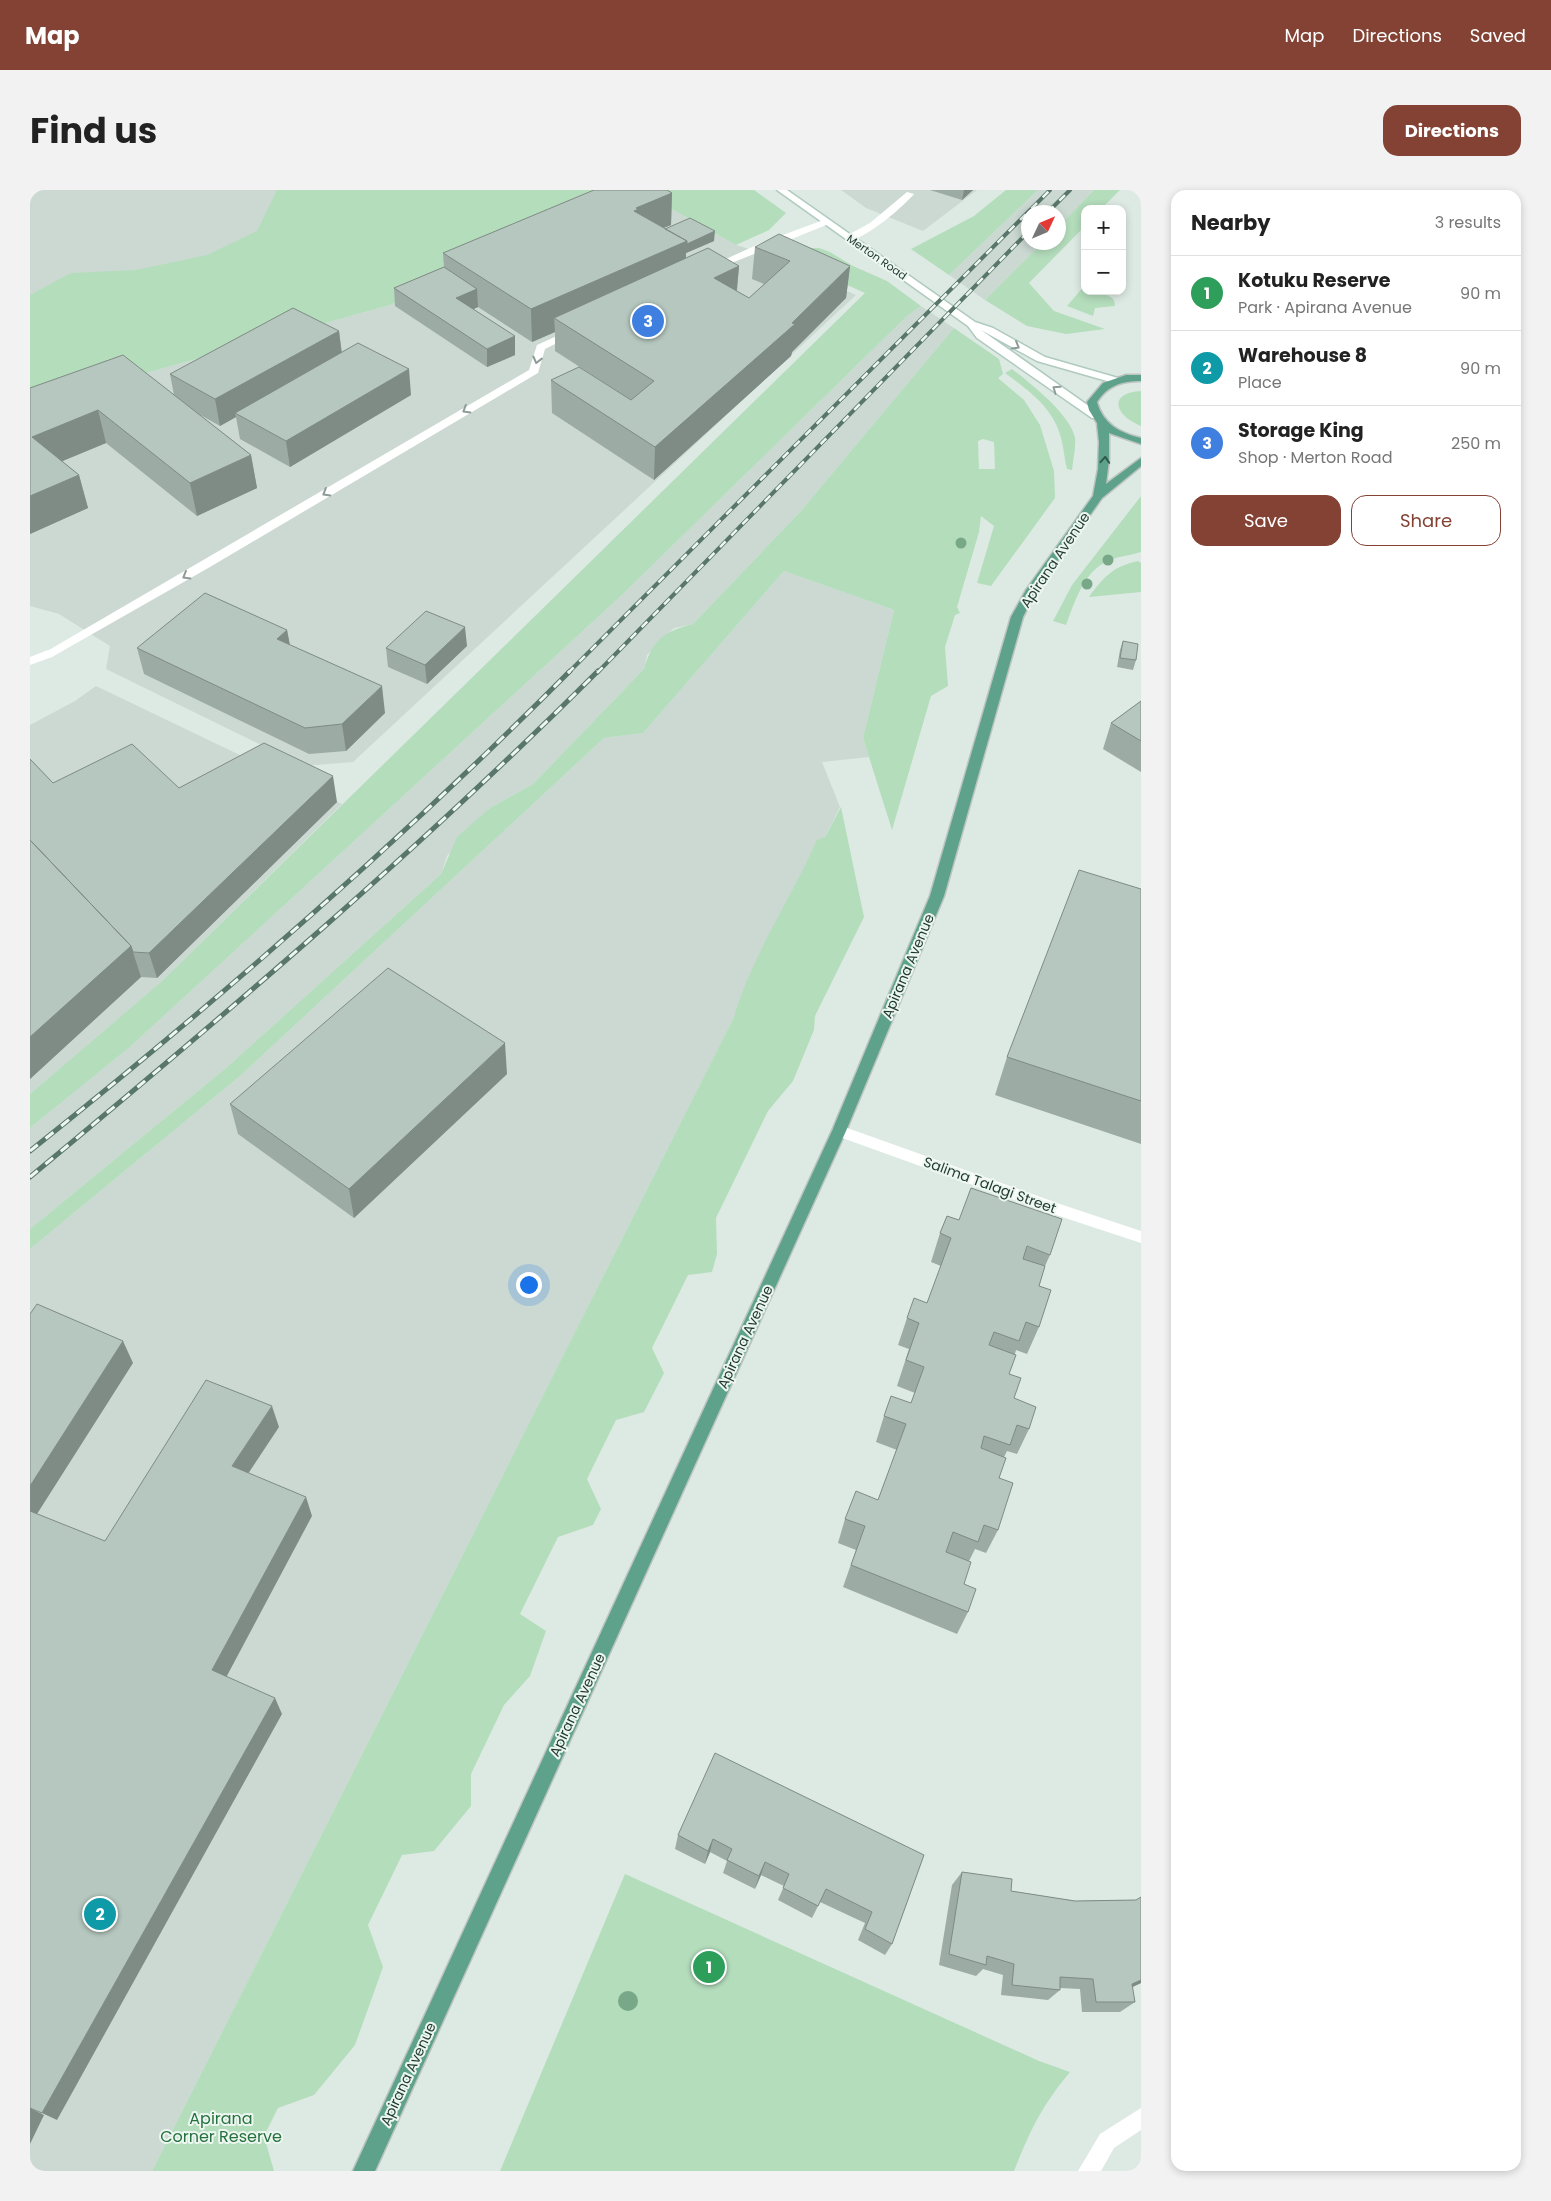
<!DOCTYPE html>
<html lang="en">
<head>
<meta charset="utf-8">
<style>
	body { margin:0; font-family:Poppins,sans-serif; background:#f2f2f2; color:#222 }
	.controls { position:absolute; right:15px; top:15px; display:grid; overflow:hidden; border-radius:10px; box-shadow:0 2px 8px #0003 }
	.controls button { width:45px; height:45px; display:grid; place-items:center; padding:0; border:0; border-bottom:1px solid #e0e0e0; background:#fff; color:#222; font:25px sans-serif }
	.compass { position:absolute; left:991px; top:15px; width:45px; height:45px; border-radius:50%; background:#fff; box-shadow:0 2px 8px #0003; rotate:46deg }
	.you { position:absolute; left:498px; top:1094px; width:18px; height:18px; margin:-12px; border:4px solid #fff; border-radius:50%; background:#1a73e8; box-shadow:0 0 0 8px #1a73e833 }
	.badge { display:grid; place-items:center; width:32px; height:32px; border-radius:50%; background:#834234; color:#fff; font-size:16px; font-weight:700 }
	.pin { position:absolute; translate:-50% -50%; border:2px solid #fff; box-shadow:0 1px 5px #0006 }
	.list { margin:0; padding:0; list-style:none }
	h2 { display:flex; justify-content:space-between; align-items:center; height:65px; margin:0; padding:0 20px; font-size:21px }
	h2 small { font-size:16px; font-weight:400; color:#767676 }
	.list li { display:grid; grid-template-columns:32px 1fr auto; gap:15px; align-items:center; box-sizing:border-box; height:75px; padding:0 20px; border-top:1px solid #e0e0e0 }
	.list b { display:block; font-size:19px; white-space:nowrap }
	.list p { margin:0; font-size:16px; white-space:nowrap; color:#767676 }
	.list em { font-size:16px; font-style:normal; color:#767676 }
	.actions { display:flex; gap:10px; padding:15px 20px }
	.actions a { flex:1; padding:11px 0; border:1px solid #834234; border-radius:15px; text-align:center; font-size:18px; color:#834234 }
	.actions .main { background:#834234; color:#fff }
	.map { position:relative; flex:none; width:1111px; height:1981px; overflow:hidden; border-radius:15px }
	header { display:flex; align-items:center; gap:30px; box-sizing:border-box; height:70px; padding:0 25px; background:#834234; color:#fff }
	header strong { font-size:24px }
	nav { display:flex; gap:28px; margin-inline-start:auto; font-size:18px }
	.intro { display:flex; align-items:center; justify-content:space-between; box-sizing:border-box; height:120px; padding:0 30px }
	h1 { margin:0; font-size:35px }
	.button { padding:12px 22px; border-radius:15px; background:#834234; color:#fff; font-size:18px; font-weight:700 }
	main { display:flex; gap:30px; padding:0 30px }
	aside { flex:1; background:#fff; border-radius:15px; box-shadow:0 2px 8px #0003 }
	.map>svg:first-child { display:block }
	.built { fill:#cbd9d2 }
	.green { fill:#b4ddbc; fill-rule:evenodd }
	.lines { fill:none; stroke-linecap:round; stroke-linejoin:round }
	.secondary-casing { stroke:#afcabe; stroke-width:3 }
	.primary-casing { stroke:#bcc4c1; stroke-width:3 }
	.service { fill:#fff; fill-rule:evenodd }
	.minor { fill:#fff; fill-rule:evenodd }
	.secondary { fill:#fff; fill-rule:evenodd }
	.primary { fill:#5ea28b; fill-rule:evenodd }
	.rail-far1-casing { stroke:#58766b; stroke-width:4 }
	.rail-casing { stroke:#58766b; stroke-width:5 }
	.rail-far1 { stroke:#edf6f1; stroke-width:2.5; stroke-dasharray:8; stroke-linecap:butt }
	.rail { stroke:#edf6f1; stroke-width:3; stroke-dasharray:10; stroke-linecap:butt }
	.tree { fill:#78a888 }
	.wall { fill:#9caba3 }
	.shaded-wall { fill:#7f8b85 }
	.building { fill:#b5c7be; stroke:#7f8b85 }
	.oneway { stroke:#8e9c98 }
	.oneway2 { stroke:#31584b }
	.labels { text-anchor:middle; stroke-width:4; stroke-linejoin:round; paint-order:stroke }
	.far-street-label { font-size:11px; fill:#1e3930; stroke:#edf6f1 }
	.street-label { font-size:14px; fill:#1e3930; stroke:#edf6f1 }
	.near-park-label { font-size:16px; fill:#26723e; stroke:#edf6f1 }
</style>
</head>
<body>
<header>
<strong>Map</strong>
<nav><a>Map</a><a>Directions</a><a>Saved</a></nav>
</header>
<div class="intro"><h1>Find us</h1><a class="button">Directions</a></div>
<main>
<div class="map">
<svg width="1111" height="1981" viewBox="0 0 1111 1981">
	<rect width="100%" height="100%" fill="#ddeae3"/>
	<path class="built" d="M 0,0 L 369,0 L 0,136 Z
		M 811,0 L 947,0 L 893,41 L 836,18 Z
		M 1008,0 L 1064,0 L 1029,36 L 1028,22 L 998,22 L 998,52 L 1012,53 L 955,110 L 919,85 Z
		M 603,14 L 638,17 L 706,55 L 739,65 L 826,105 L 323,572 L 274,576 L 76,479 L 80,456 L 29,424 L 0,416 L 0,224 L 116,183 L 360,115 Z
		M 891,116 L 924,138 L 770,322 L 663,434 L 644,438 L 617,465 L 614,479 L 503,594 L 460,618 L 417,666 L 411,684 L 196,878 L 0,1039 L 0,938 L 101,856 L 593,404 L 877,126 Z
		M 754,381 L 864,420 L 833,548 L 839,567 L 792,572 L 810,617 L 122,1981 L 0,1981 L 0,1059 L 210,886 L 574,548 L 613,543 Z
		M 66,496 L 312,614 L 132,791 L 0,904 L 0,535 L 45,511 Z"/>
	<path class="green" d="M 247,0 L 724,0 L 756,23 L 739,40 L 706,55 L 638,17 L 603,14 L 360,115 L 116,183 L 0,224 L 0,105 L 41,83 L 106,80 L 177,65 L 227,41 Z
		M 976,0 L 1008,0 L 919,85 L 881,59 L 944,26 Z
		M 1064,0 L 1090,0 L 1071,19 L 1055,19 L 1055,36 L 999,93 L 1024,121 L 1075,139 L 1036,144 L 997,136 L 955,110 L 1012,53 L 1028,52 L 1029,36 Z
		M 770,58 L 789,58 L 800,62 L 823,76 L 857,91 L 891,116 L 877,126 L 593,404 L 101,856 L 0,938 L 0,904 L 132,791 L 835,103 L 746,63 Z
		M 1055,95 L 1055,101 L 1075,101 L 1074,104 C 1081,107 1085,108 1085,116 L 1065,118 L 1063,126 L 1037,116 Z
		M 924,138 L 969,169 L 973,184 L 968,188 L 994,210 L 1010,235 L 1024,281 L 1025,308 L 961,396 L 947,393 L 964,336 L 951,326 L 949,342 L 927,417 L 930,423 L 925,425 L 915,457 L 918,496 L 901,506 L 862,640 L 833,548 L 864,420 L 754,381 L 613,543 L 574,548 L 210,886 L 0,1059 L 0,1039 L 196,878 L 411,684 L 427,647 L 460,618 L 503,594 L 614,479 C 622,450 635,441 663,434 L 770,322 ZM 953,249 L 964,252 L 965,279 L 949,279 L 948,251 Z
		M 982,179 C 1000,193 1041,225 1045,248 C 1046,258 1043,270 1042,280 L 1037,279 C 1034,268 1034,258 1031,248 C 1024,218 998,200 975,183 Z
		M 1111,201 L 1111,236 C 1085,226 1077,203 1111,201 Z
		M 1111,306 L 1111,362 C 1099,366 1085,366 1074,373 C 1053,384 1044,414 1036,435 L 1023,431 L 1042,395 Z
		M 1108,371 L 1111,373 L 1111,402 L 1059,407 C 1073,387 1084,376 1108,371 Z
		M 811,617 L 834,727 L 785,826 L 784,840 L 763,891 L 738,921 L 686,1028 L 687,1064 L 682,1082 L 658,1085 L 622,1158 L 634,1183 L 614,1222 L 586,1230 L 557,1289 L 571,1319 L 563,1335 L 528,1347 L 490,1424 L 516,1441 L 500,1486 L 474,1515 L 441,1584 L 441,1616 L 404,1661 L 372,1665 L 338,1735 L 353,1777 L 325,1855 L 284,1905 L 248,1918 L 234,1946 L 244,1981 L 122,1981 L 704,827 C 722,765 761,709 787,650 L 795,647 Z
		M 595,1684 L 1009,1871 L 1040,1882 C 1011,1917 1001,1939 984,1981 L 470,1981 Z"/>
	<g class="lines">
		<defs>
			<path id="secondary" d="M 747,0 L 757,0 L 945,132 L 963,138 L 1015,167 L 1088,188 L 1088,192 L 1084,193 L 1007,171 L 951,140 L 1070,224 L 1070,228 L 1062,228 L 947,148 L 938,136 Z"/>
			<path id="primary" d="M 1096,185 L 1111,185 L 1111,191 C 1092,191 1078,195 1067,212 C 1073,234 1090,243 1111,248 L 1111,254 L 1079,243 L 1079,270 L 1076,294 L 1111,268 L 1111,276 L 1072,308 L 1005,403 L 993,427 L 914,706 L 816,941 L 345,1981 L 323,1981 L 802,941 L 900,706 L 981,427 L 996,400 L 1063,306 L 1068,279 L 1069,252 L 1067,233 L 1059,220 L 1057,212 L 1073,193 Z"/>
		</defs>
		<use href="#secondary" class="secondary-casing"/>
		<use href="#primary" class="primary-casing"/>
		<path class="service" d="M 877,2 L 884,4 C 874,16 832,53 816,50 L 816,46 L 840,33 Z
			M 796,29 L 801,32 L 799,34 L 684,80 L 676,78 L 731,53 Z
			M 542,139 L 545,140 L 545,144 L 515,159 L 508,183 L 180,377 L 22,467 L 18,468 L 12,464 L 499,180 L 507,155 Z"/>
		<path class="minor" d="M 18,460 L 24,464 L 22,467 L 0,475 L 0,467 Z
			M 809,935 L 1030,1014 L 1111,1041 L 1111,1053 L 1023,1024 L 804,945 L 802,941 L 804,937 Z
			M 1111,1918 L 1111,1940 L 1084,1958 L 1071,1981 L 1048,1981 L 1070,1944 Z"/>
		<use href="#secondary" class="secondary"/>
		<use href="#primary" class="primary"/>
		<defs>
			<path id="rail-far1" d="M 1018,22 L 1040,0
				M 538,483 L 1020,0
				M 567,483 L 998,42"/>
			<path id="rail" d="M 0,961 C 188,811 370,652 540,481
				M 0,987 C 195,825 388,661 568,481"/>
		</defs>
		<use href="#rail-far1" class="rail-far1-casing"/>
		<use href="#rail" class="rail-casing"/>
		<use href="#rail-far1" class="rail-far1"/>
		<use href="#rail" class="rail"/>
	</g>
	<g class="tree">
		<circle cx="931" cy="353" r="5.5"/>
		<circle cx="1078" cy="370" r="5.5"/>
		<circle cx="1057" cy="394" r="5.5"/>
		<circle cx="598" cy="1811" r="10"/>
	</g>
	<path class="wall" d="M 900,0 L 943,0 L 932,10 Z
		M 642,3 L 641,35 L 633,38 L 684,51 L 656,63 L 656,68 L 709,76 L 707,101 L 719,108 L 734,94 L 722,89 L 725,57 L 820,76 L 816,108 L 762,162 L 761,166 L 624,290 L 522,223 L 521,190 L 601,210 L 525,161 L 525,142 L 502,152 L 448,117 L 443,119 L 485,165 L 457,177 L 365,116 L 364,98 L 414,77 L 413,63 Z
		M 309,141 L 312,163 L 381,205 L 260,277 L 210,249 L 206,227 L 190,236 L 167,223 L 221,265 L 227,298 L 167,326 L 76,253 L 32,271 L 49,285 L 58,318 L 0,344 L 0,198 L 144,205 L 140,184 Z
		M 257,440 L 260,455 L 355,523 L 316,561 L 279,564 L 114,484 L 107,458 Z
		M 1093,451 L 1106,470 L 1103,480 L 1087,477 L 1090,460 Z
		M 437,456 L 397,494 L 358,477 L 356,458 Z
		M 1111,511 L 1111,582 L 1073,559 L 1081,533 Z
		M 0,569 L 23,593 L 307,612 L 127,788 L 111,787 L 0,889 Z
		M 1111,699 L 1111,954 L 965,905 L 977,867 Z
		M 477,884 L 324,1028 L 208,944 L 200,914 Z
		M 917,1026 L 1020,1065 L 1015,1076 L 1009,1096 L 1009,1137 L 997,1164 L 986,1160 L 979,1184 L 984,1208 L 999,1239 L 987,1264 L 977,1261 L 974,1267 L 969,1288 L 968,1340 L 956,1363 L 945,1359 L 939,1371 L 934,1394 L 938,1422 L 927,1444 L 813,1397 L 826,1360 L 808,1353 L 815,1329 L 848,1310 L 867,1260 L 846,1252 L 854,1226 L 881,1213 L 885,1203 L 867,1196 L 879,1159 L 868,1155 L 877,1128 L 897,1113 L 911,1076 L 901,1072 L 910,1043 Z
		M 648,1645 L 894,1665 L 862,1754 L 855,1765 L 828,1750 L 835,1733 L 790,1712 L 782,1728 L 748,1710 L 754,1696 L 731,1685 L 725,1699 L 693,1683 L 697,1671 L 680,1662 L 675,1674 L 645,1659 Z
		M 932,1682 L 981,1701 L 1045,1711 L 1106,1710 L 1111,1707 L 1111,1793 L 1102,1797 L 1105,1812 L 1090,1822 L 1052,1822 L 1050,1799 L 1030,1798 L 1030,1800 L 1018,1810 L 971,1805 L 973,1785 L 953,1779 L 946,1786 L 909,1775 L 922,1695 Z"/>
	<path class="shaded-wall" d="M 934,0 L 943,0 L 932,10 Z
		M 642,3 L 641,35 L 609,48 L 604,21 L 606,18 Z
		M 685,41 L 684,51 L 656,63 L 655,84 L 524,128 L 525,142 L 502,152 L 501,119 L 657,51 Z
		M 709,76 L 706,108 L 684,88 Z
		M 820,76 L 816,108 L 762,162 L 761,166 L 624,290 L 625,257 L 762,133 Z
		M 447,99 L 448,117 L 427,127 L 426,108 Z
		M 309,141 L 312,167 L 205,223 L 206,227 L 190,236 L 185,209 Z
		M 485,146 L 485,165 L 457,177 L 457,159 Z
		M 379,179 L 381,205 L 260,277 L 256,251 Z
		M 68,220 L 76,253 L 11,280 L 2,247 Z
		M 221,265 L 227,298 L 167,326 L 160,293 Z
		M 49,285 L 58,318 L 0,344 L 0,306 Z
		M 435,437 L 437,456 L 397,494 L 395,475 Z
		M 257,440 L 262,467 L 247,449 Z
		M 352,496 L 355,523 L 316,561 L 312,534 Z
		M 303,586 L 307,612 L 127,788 L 119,763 Z
		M 101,756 L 111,787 L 0,889 L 0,847 Z
		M 475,853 L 477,884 L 324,1028 L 319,999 Z
		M 93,1151 L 103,1173 L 0,1335 L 0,1296 Z
		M 242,1216 L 249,1237 L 210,1296 L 202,1276 Z
		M 276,1307 L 282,1326 L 191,1497 L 182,1480 Z
		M 245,1508 L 252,1524 L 27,1930 L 12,1923 Z
		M 683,1649 L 680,1662 L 675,1674 L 678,1661 Z
		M 735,1672 L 731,1685 L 725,1699 L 729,1686 Z
		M 1111,1790 L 1111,1793 L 1088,1804 L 1102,1794 Z
		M 0,1918 L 14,1925 L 0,1954 Z"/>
	<path class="building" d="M 564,0 L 637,0 L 642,3 L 606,18 L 609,19 L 604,21 L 657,51 L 501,119 L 413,63 Z
		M 660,28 L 685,41 L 657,54 L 657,51 L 635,39 Z
		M 749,44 L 820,76 L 762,133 L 765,134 L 625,257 L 521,190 L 549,177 L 601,210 L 624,191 L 524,128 L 678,58 L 709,76 L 684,88 L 719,108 L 760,71 L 725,57 Z
		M 414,77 L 447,99 L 426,108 L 485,146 L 457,159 L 364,98 Z
		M 263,118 L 309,141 L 185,209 L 140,184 Z
		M 328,153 L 379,179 L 256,251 L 205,223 Z
		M 93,165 L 221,265 L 160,293 L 68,220 L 2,247 L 49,285 L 0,306 L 0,198 Z
		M 175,403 L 257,440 L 247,449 L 352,496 L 312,534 L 275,538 L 107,458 Z
		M 396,421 L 435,437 L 395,475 L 356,458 Z
		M 1093,451 L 1108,454 L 1106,470 L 1090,468 Z
		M 1111,511 L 1111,551 L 1081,533 Z
		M 234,553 L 303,586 L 119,763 L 103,762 L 101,756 L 0,650 L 0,569 L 23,593 L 102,554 L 149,598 Z
		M 0,650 L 101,756 L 0,847 Z
		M 1049,680 L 1111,699 L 1111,911 L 977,867 Z
		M 358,778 L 475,853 L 319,999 L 200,914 Z
		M 941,998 L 1032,1029 L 1020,1065 L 997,1056 L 993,1069 L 1015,1076 L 1009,1096 L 1021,1100 L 1009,1137 L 996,1132 L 989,1151 L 964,1142 L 959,1155 L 986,1165 L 979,1184 L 991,1188 L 984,1208 L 1006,1217 L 999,1239 L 987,1235 L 980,1255 L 954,1246 L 951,1258 L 976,1268 L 969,1288 L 983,1293 L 968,1340 L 954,1335 L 948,1352 L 923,1342 L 916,1362 L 941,1372 L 934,1394 L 946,1399 L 938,1422 L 821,1375 L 835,1336 L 815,1329 L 826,1301 L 848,1310 L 876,1234 L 854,1226 L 861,1206 L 881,1213 L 894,1177 L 876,1170 L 889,1133 L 877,1128 L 884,1108 L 897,1113 L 921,1048 L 910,1043 L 917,1026 L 929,1030 Z
		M 7,1114 L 93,1151 L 0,1296 L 0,1124 Z
		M 176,1190 L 242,1216 L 202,1276 L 276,1307 L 182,1480 L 245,1508 L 12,1923 L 0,1918 L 0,1321 L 75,1351 Z
		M 685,1563 L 894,1665 L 862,1754 L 835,1739 L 842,1722 L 796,1699 L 788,1716 L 753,1698 L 759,1684 L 735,1672 L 729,1686 L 697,1670 L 702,1659 L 683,1649 L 678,1661 L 648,1645 Z
		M 932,1682 L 982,1689 L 981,1701 L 1045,1711 L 1106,1710 L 1111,1707 L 1111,1790 L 1102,1794 L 1105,1812 L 1066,1812 L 1063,1789 L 1030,1787 L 1030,1800 L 982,1795 L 984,1774 L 957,1766 L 956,1775 L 919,1764 Z"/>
	<defs><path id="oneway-chevron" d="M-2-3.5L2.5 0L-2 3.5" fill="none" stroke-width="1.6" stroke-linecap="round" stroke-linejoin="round" transform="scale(1.25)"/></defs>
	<g class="oneway">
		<use href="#oneway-chevron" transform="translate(986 156) rotate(30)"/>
		<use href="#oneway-chevron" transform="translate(507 170) rotate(104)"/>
		<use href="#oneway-chevron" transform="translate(1026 199) rotate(-145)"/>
		<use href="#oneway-chevron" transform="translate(436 220) rotate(149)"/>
		<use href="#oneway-chevron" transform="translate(296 303) rotate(149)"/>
		<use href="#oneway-chevron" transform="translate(156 386) rotate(150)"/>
	</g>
	<use class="oneway2" href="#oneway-chevron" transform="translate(1075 270) rotate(-86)"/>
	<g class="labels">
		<g class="far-street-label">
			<text transform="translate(847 67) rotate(35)" y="4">Merton Road</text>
		</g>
		<g class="street-label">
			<text transform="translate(1025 370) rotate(-56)" y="5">Apirana Avenue</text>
			<text transform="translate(878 776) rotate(-67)" y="5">Apirana Avenue</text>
			<text transform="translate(960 995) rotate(20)" y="5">Salima Talagi Street</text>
			<text transform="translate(715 1147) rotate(-65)" y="5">Apirana Avenue</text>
			<text transform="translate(547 1515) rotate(-65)" y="5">Apirana Avenue</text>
			<text transform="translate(378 1884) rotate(-65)" y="5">Apirana Avenue</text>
		</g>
		<g class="near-park-label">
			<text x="191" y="1934">Apirana<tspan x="191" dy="18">Corner Reserve</tspan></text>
		</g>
	</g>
</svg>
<div class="controls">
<button>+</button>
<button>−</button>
</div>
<svg class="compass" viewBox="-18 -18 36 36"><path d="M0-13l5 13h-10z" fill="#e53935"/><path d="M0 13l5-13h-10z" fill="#767676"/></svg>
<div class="you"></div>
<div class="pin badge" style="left:679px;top:1777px;background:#2e9e5b">1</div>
<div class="pin badge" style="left:70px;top:1724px;background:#0f9aa8">2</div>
<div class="pin badge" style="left:618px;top:131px;background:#3f7fe0">3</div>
</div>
<aside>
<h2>Nearby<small>3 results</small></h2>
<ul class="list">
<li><span class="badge" style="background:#2e9e5b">1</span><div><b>Kotuku Reserve</b><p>Park · Apirana Avenue</p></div><em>90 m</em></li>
<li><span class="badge" style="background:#0f9aa8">2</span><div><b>Warehouse 8</b><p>Place</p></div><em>90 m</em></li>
<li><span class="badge" style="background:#3f7fe0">3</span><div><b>Storage King</b><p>Shop · Merton Road</p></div><em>250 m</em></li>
</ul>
<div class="actions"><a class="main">Save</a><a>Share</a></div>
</aside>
</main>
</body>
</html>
